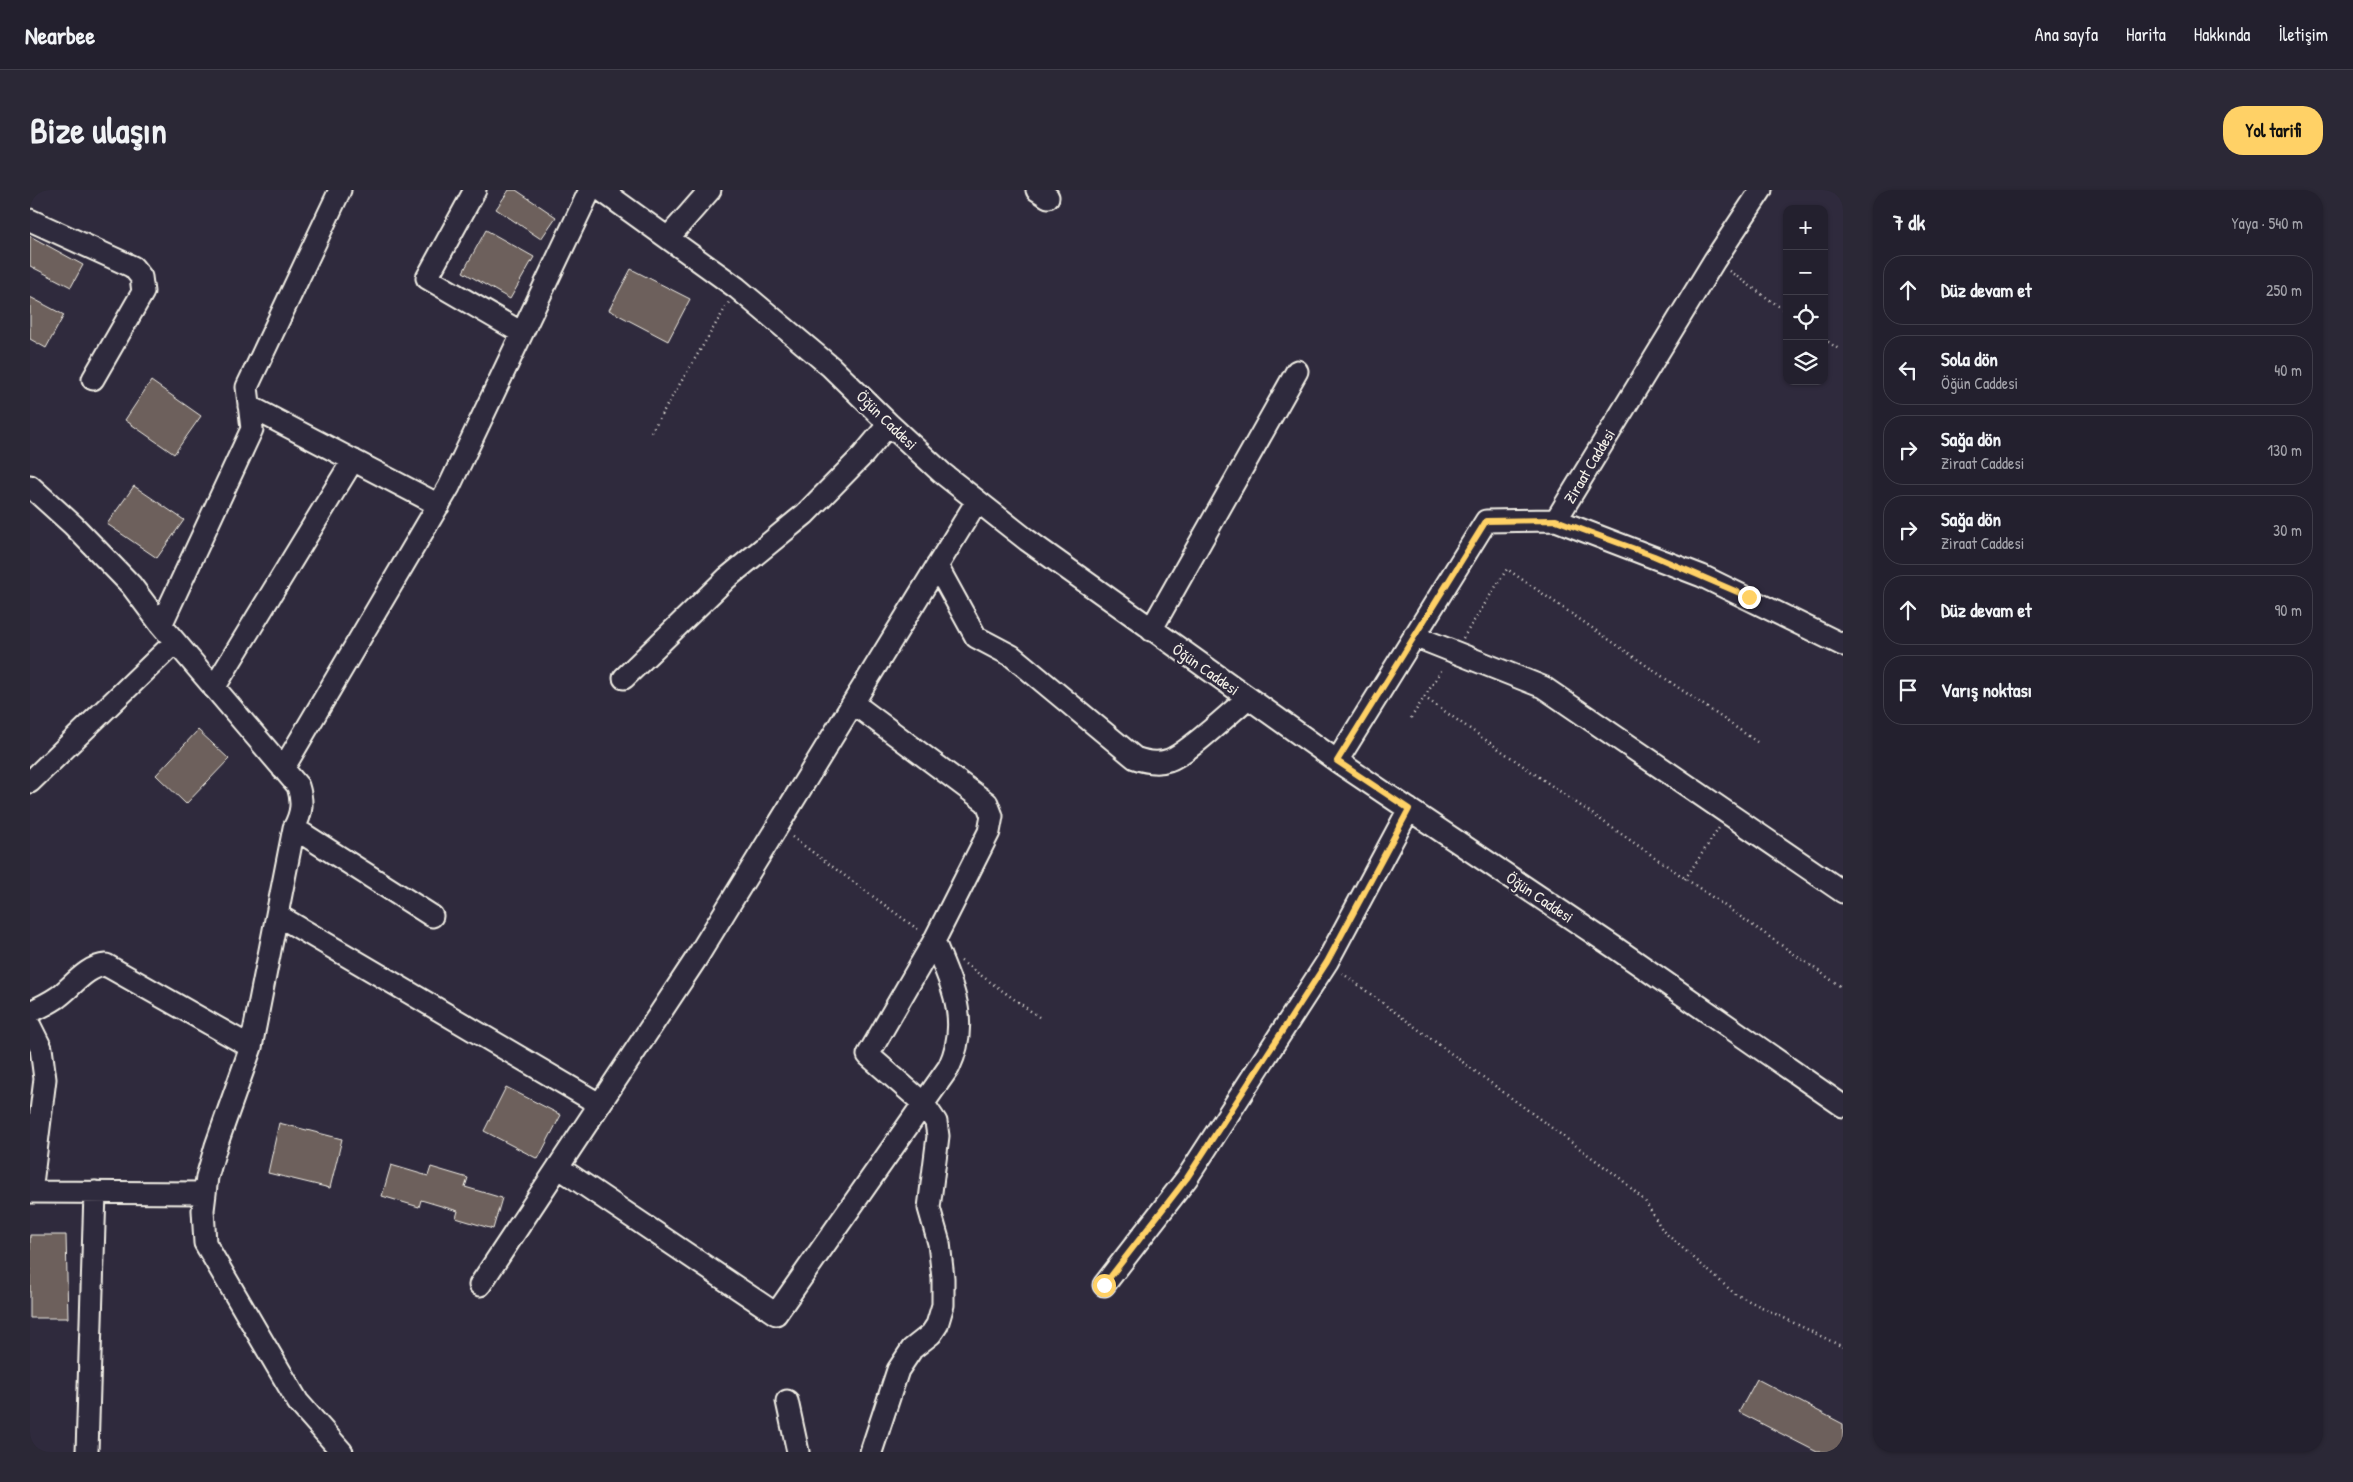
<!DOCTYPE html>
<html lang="tr">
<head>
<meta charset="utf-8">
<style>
	body { margin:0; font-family:"Patrick Hand",sans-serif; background:#2b2836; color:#f1f3f6 }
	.controls { position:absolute; right:15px; top:15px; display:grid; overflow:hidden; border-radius:10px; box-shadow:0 1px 4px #0004 }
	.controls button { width:45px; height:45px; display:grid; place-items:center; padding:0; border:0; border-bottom:1px solid #403e4a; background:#23202e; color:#f1f3f6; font:25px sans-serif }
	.stop { position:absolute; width:15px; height:15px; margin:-11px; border:4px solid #ffd166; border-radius:50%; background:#fff }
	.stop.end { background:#ffd166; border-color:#fff; box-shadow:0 1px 5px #0008 }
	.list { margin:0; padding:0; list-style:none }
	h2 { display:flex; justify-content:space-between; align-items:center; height:65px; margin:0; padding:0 20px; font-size:21px }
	h2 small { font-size:16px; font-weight:400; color:#a3a3aa }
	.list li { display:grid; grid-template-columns:32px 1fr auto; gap:15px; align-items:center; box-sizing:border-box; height:70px; margin:0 10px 10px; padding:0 10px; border:1px solid #403e4a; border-radius:20px }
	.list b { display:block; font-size:19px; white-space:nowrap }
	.list p { margin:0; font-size:16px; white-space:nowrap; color:#a3a3aa }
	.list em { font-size:16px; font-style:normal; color:#a3a3aa }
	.icon { flex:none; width:28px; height:28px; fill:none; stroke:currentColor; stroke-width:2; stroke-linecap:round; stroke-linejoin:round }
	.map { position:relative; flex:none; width:1813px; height:1262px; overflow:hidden; border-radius:20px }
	header { display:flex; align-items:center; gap:30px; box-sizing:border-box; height:70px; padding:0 25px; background:#23202e; border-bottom:1px solid #403e4a }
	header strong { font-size:24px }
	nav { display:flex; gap:28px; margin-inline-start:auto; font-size:18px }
	.intro { display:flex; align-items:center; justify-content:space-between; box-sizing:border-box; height:120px; padding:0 30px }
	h1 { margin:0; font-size:35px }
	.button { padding:12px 22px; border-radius:20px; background:#ffd166; color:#111; font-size:18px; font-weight:700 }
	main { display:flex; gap:30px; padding:0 30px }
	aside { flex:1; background:#23202e; border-radius:20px; box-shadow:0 1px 4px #0004 }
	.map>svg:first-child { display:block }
	.building { fill:#6d605c; stroke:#f4f1e8 }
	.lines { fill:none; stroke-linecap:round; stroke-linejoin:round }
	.minor-casing { stroke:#f4f1e8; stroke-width:25 }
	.path { stroke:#f4f1e8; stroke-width:2.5; stroke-dasharray:1 4; stroke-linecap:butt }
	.minor { stroke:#2f2a3d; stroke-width:21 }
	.route { stroke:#ffd166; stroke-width:6 }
	.labels { text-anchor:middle; stroke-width:5; stroke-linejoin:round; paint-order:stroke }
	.street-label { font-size:16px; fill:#f4f1e8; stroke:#2f2a3d }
</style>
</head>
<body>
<header>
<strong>Nearbee</strong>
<nav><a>Ana sayfa</a><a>Harita</a><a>Hakkında</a><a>İletişim</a></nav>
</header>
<div class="intro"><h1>Bize ulaşın</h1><a class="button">Yol tarifi</a></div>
<main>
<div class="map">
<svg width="1813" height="1262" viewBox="0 0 1813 1262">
	<rect width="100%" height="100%" fill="#2f2a3d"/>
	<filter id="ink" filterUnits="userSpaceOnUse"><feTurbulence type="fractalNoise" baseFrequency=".02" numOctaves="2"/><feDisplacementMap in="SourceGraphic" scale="10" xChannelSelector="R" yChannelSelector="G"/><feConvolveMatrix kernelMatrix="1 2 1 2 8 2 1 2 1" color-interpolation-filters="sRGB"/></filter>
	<g filter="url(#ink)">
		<path class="building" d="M 479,0 L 486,0 L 526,27 L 511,49 L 466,19 Z
			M 456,40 L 504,67 L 480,109 L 433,82 Z
			M 0,46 L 53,75 L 41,97 L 0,76 Z
			M 601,79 L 660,109 L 638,151 L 579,120 Z
			M 0,107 L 34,125 L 16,158 L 0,149 Z
			M 121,191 L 171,226 L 144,264 L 95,230 Z
			M 104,296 L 154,330 L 127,368 L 77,334 Z
			M 168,540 L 199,569 L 156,614 L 126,585 Z
			M 476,897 L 531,925 L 508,969 L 454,941 Z
			M 249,933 L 312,949 L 300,998 L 238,983 Z
			M 361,975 L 398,986 L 401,977 L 438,988 L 435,997 L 472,1008 L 463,1039 L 426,1028 L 428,1021 L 391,1010 L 389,1017 L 352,1006 Z
			M 0,1045 L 36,1045 L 38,1128 L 0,1128 Z
			M 1727,1189 L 1813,1234 L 1813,1262 L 1787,1262 L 1709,1222 Z"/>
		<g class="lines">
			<defs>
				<path id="minor" d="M 445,0 L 397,88 L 492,143
					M 571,0 L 707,98 L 801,177 L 859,234 L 912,283 L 997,350 L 1307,571 L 1587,759 L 1813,916
					M 1007,0 L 1018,7
					M 0,30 L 103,77 L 111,87 L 113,102 L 63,189
					M 638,48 L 680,0
					M 219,216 L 409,315
					M 0,296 L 43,335 L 101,395 L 131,435 L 268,596 C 273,612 272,623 264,638 L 221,857 L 186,956 L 177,987 L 173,1020 L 175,1053 L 268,1212 L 312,1262
					M 1526,330 L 1672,386 L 1813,455
					M 907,376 L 946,447 L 982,466 L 1105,568 C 1116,572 1128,574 1139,570 C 1157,564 1201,522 1218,508
					M 131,435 L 222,239 L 217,197 L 310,0
					M 1121,440 L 1267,181
					M 1384,446 L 1513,497 L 1813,702
					M 594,488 L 697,388 L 775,324 L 833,265 L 859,234
					M 184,498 L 323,270
					M 823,513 L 957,613 L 962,626 L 959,642 L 904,751 L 838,865 L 893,913 L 906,932 L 908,946 L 899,1018 L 909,1053 L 913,1088 L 913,1115 L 907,1135 L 901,1144 L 882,1159 L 868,1180 L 841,1262
					M 1307,571 L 1456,331 L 1526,330 L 1684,71 L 1731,0
					M 253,579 L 419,297 L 560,0
					M 0,592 L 145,452
					M 264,638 L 402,726
					M 249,726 L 569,914
					M 0,822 C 9,818 19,813 28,807 C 43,796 57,776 76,775 L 221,857
					M 0,836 L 11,858 L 15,889 L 1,1002
					M 528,977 L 746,1124 L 919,877 C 941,830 921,794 904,751
					M 0,1002 L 174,1003
					M 450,1095 L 666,769 L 947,311
					M 1074,1095 L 1157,988 L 1297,772 L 1379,619
					M 757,1211 L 768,1262
					M 57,1262 L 65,1002"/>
			</defs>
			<use href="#minor" class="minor-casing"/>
			<path class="path" d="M 1699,81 L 1757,122
				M 1794,149 L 1810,160
				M 621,242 L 699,112
				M 1433,448 L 1477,379 L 1727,552
				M 1394,507 L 1813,798
				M 1381,528 L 1413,478
				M 762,647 L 890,741
				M 1655,689 L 1689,638
				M 931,771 L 1009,827
				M 1312,783 L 1591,989 L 1615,1011 L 1633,1041 L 1705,1104 L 1813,1157"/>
			<use href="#minor" class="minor"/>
		</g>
	</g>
	<g class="lines" filter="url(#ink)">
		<path class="route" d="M 1074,1095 L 1157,988 L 1297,772 L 1379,619 L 1307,571 L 1456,331 L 1526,330 L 1624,366 L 1719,407"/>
	</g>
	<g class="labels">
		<g class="street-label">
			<text transform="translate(857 230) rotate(44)" y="6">Öğün Caddesi</text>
			<text transform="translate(1559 276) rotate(-59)" y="6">Ziraat Caddesi</text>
			<text transform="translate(1176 479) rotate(35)" y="6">Öğün Caddesi</text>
			<text transform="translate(1510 707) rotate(34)" y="6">Öğün Caddesi</text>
		</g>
	</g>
</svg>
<div class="controls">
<button>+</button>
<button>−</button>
<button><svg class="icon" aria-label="locate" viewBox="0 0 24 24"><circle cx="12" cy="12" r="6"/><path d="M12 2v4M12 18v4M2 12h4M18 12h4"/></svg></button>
<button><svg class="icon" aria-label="layers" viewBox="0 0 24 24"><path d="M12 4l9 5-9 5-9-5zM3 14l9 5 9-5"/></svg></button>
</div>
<div class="stop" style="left:1074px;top:1095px"></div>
<div class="stop end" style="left:1719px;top:407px"></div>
</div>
<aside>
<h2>7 dk<small>Yaya · 540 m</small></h2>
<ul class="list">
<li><svg class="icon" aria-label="ahead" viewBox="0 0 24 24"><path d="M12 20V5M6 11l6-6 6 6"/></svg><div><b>Düz devam et</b></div><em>250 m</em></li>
<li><svg class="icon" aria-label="left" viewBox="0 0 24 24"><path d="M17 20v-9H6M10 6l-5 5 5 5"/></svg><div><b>Sola dön</b><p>Öğün Caddesi</p></div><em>40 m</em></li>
<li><svg class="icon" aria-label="right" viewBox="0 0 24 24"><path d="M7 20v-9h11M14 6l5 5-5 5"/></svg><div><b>Sağa dön</b><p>Ziraat Caddesi</p></div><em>130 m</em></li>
<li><svg class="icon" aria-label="right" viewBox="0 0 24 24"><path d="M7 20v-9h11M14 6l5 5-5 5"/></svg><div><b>Sağa dön</b><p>Ziraat Caddesi</p></div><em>30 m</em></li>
<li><svg class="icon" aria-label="ahead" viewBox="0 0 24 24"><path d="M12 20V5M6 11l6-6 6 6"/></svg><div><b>Düz devam et</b></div><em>90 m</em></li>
<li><svg class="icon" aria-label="arrive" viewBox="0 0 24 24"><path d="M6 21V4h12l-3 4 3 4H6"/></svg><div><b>Varış noktası</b></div></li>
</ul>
</aside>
</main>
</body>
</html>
